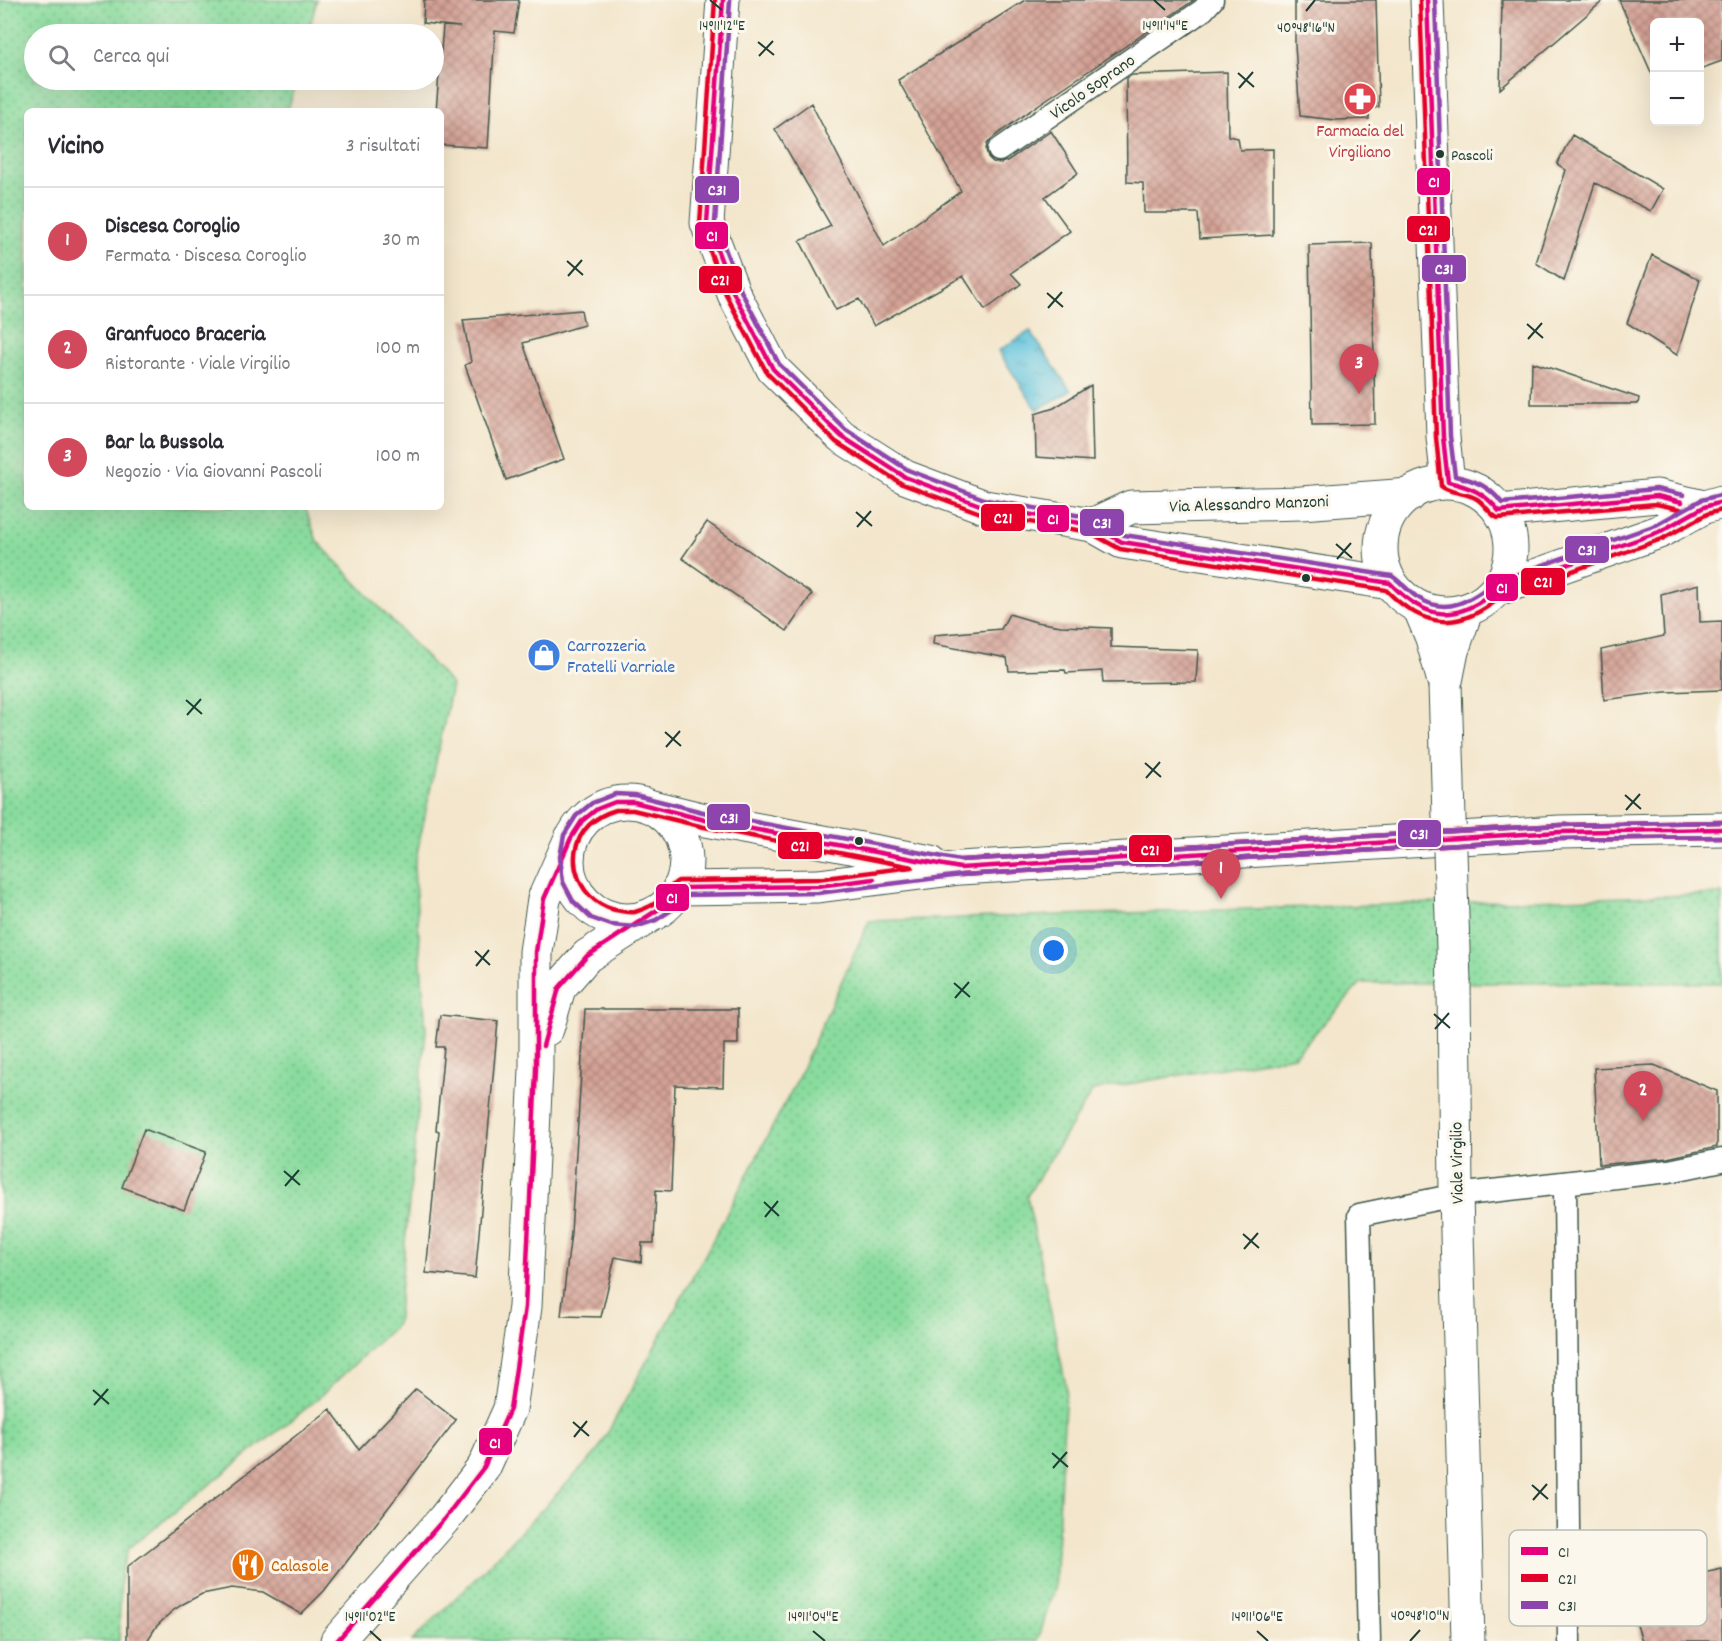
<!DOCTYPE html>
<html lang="it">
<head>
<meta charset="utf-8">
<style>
	body { margin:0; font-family:Dekko,sans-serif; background:#f7f7f7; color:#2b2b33 }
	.controls { position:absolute; right:18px; top:18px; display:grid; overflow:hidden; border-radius:9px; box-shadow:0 6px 24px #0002 }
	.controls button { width:54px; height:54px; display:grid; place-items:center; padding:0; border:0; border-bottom:2px solid #e1e1e2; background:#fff; color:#2b2b33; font:30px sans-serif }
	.you { position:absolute; left:1054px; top:951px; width:21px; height:21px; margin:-15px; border:4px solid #fff; border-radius:50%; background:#1a73e8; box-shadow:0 0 0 9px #1a73e833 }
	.badge { display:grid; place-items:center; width:39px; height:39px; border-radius:50%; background:#d1495b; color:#fff; font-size:20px; font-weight:700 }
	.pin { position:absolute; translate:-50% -50px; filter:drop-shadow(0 2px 3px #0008) }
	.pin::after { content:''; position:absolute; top:32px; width:21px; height:18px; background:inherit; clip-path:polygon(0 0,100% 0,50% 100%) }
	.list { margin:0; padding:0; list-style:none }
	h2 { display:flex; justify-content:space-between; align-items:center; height:78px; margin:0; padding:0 24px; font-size:26px }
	h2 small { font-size:20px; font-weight:400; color:#7c7c81 }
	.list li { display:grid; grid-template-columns:39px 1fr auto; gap:18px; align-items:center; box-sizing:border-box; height:108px; padding:0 24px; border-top:2px solid #e1e1e2 }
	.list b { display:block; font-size:22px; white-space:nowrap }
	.list p { margin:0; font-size:20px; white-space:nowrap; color:#7c7c81 }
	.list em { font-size:20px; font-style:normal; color:#7c7c81 }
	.icon { flex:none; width:33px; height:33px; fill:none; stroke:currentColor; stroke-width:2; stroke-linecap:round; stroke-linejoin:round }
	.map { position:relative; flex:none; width:1722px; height:1641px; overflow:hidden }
	.search { position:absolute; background:#fff; box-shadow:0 6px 24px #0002; left:24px; top:24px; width:420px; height:66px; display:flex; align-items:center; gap:15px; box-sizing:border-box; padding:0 21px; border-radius:33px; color:#7c7c81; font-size:22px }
	.panel { position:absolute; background:#fff; box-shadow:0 6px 24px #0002; left:24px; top:108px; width:420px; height:402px; border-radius:9px }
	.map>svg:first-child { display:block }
	.grass { fill:url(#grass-dots); stroke:#548c69; stroke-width:1.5 }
	.water { fill:url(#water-ripples); stroke:#3e8088; stroke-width:1.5 }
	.building { fill:url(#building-cross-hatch) }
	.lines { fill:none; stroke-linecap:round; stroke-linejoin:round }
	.service-casing { stroke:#3f564b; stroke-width:25 }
	.minor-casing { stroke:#3f564b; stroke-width:35 }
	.tertiary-casing { stroke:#3f564b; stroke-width:35 }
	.service { stroke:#fff; stroke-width:22 }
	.minor { stroke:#fff; stroke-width:33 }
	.tertiary { stroke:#fff; stroke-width:33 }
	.minor-bridge-casing { stroke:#3f564b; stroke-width:35; stroke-linecap:butt }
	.minor-bridge { stroke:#fff; stroke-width:33 }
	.bus-1-casing { stroke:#fbf7ec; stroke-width:9 }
	.bus-2-casing { stroke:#fbf7ec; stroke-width:9 }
	.bus-3-casing { stroke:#fbf7ec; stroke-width:9 }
	.bus-1 { stroke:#e5007d; stroke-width:4.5 }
	.bus-2 { stroke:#e4002b; stroke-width:4.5 }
	.bus-3 { stroke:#8e44ad; stroke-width:4.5 }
	.ticks { fill:none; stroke:#1f3d34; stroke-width:2 }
	.bus-dot { fill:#1f3d34; stroke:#fbf7ec; stroke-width:2 }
	.labels { text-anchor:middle; stroke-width:6; stroke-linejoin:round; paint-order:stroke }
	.bus-label { font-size:16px; fill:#1f3d34; stroke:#fbf7ec; text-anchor:start }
	.street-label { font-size:18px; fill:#1f3d34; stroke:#fbf7ec }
	.health-label { font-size:18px; fill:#be3a42; stroke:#fbf7ec }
	.shop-label { font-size:18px; fill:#366cbe; stroke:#fbf7ec; text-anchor:start }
	.food-label { font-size:18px; fill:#c56008; stroke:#fbf7ec; text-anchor:start }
	.key { fill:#fbf7ec; stroke:#b9bfb5; stroke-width:1.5 }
	.key-label { font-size:16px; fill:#1f3d34 }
	.ticks-label { font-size:15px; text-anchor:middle; fill:#1f3d34; stroke:#fbf7ec; stroke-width:6; stroke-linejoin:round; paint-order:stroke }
	.line-badge { stroke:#fbf7ec; stroke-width:2 }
	.badge-label { font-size:16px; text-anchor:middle; font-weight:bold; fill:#fff }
</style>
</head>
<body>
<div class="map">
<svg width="1722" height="1641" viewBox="0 0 1722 1641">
	<defs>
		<pattern id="grass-dots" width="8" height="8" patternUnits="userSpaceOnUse" patternTransform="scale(1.5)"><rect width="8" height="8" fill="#89dc9e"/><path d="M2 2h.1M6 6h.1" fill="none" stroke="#6fb482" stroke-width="1.8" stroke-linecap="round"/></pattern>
		<pattern id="water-ripples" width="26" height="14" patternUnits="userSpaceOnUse" patternTransform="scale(1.5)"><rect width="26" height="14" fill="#5ec2dc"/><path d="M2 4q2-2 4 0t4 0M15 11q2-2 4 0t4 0" fill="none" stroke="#4d9fb3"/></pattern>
		<pattern id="building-cross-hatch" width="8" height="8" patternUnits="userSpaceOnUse" patternTransform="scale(1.5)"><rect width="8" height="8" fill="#d4a195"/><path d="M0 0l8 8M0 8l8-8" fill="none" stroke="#ab847a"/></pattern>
	</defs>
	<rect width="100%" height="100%" fill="#fbf7ec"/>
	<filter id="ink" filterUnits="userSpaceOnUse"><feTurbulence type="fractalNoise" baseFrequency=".0167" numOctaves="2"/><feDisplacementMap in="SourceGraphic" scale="12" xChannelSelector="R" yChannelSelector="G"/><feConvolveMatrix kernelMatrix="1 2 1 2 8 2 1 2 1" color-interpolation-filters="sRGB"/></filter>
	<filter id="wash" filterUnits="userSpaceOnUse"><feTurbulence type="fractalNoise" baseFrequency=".008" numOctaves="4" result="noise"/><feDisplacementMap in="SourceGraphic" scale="24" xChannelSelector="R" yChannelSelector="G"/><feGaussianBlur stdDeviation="1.35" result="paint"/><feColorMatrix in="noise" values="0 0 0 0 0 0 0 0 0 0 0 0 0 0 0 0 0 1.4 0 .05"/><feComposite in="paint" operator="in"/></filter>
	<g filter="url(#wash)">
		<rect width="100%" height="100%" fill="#f3e6cc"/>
		<path class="grass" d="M 0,0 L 317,0 L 308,34 L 34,34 L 34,80 L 296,80 L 288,111 L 27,111 L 27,507 L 305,507 L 317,541 L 452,685 L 414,868 L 426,1031 L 397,1324 L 313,1403 L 128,1549 L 121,1572 L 119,1641 L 0,1641 Z
			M 1722,894 L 1722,983 L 1361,983 L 1294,1056 L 1093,1090 L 1027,1196 L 1066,1386 L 1055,1585 L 1038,1641 L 412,1641 L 476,1578 L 597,1452 L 706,1253 L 796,1082 L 869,921 Z"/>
		<path class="water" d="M 1030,331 L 1071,391 L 1037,410 L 998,351 Z"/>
		<g id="blocks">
			<path class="building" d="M 424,0 L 519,0 L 514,33 L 495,31 L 488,148 L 441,145 L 441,111 L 436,111 L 443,26 L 460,27 L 423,23 Z
				M 1025,0 L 1194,0 L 1035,107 L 991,139 L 987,144 L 986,150 L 988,157 L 993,162 L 1001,163 L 1007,161 L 1051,131 L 1078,173 L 1045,197 L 1070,231 L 1011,273 L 1021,284 L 985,310 L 963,276 L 874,326 L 859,299 L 836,310 L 800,241 L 831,226 L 775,129 L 811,103 L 884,246 L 961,191 L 898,80 Z
				M 1295,0 L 1376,0 L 1379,107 L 1369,109 L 1369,119 L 1336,120 L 1300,116 L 1295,45 Z
				M 1502,0 L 1604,0 L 1500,89 Z
				M 1619,0 L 1722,0 L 1722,61 L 1700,69 L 1700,22 L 1654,22 L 1654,79 Z
				M 1227,72 L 1228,136 L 1238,138 L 1240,150 L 1273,149 L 1273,235 L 1200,239 L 1198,213 L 1144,213 L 1143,183 L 1127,182 L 1126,79 L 1132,75 Z
				M 1572,135 L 1663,189 L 1651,211 L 1595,183 L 1564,281 L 1536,263 L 1566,170 L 1557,164 Z
				M 1372,243 L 1375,424 L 1312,425 L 1309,245 Z
				M 1652,255 L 1700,280 L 1677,355 L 1627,323 Z
				M 581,310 L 584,325 L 523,343 L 564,459 L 506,480 L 465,365 L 471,362 L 463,320 Z
				M 1532,362 L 1639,398 L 1638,404 L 1531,404 Z
				M 1091,385 L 1093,461 L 1036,457 L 1035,414 L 1054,408 Z
				M 707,522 L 812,594 L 787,631 L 682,558 Z
				M 1699,584 L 1700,622 L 1722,621 L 1722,690 L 1665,692 L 1604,700 L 1601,650 L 1664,636 L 1661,594 Z
				M 1009,614 L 1036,622 L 1061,626 L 1111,628 L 1111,647 L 1198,650 L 1196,682 L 1103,683 L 1102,671 L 1066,673 L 1065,670 L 1009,671 L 1007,658 L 933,644 L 934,635 L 1001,629 Z
				M 585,1009 L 738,1009 L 738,1044 L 724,1044 L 723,1087 L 675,1085 L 671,1191 L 656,1190 L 654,1243 L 642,1243 L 641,1262 L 615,1257 L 601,1317 L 561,1316 L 571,1233 Z
				M 440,1015 L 498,1021 L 475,1278 L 426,1273 L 439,1131 L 436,1130 L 444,1047 L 436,1047 Z
				M 1654,1065 L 1717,1091 L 1717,1147 L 1667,1158 L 1599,1165 L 1594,1068 Z
				M 144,1129 L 206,1152 L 184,1210 L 122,1187 Z
				M 416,1389 L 456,1420 L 324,1591 L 301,1614 L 263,1592 L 232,1588 L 202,1594 L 183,1604 L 171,1612 L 156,1627 L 147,1641 L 127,1641 L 127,1567 L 330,1409 L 359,1449 Z
				M 1691,1560 L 1699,1574 L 1722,1569 L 1722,1641 L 1642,1641 L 1627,1593 L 1656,1582 L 1654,1573 Z"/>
		</g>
	</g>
	<g filter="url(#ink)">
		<use href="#blocks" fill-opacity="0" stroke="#3f564b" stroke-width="1.5"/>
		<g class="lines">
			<defs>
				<path id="service" d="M 999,150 L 1203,10 L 1212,0
					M 1565,1183 L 1569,1641
					M 1369,1641 L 1359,1215 L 1456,1195 L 1669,1171 L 1722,1160"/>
				<path id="minor" d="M 1427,0 L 1441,377 L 1443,437 L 1448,482
					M 1420,609 L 1432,638 L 1445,685
					M 1446,681 L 1452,651 L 1466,611
					M 1454,983 L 1456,1195 L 1468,1641"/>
				<path id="tertiary" d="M 723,0 L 707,223 L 734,294 L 773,369 L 841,436 L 905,477 L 985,507 L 1092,525 L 1122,542 L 1390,583
					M1381 548a65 65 0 1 1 130 0a65 65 0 1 1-130 0Z
					M 1499,511 L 1657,496 L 1704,507
					M 1092,525 L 1131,507 L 1301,503 L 1410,495
					M 1498,589 L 1659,532 L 1704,507 L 1722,502
					M568 861a59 59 0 1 1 118 0a59 59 0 1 1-118 0Z
					M 652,807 L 705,820 L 931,862
					M 679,888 L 818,886 L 960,868 L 1560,832 L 1722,829
					M 547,1029 L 559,988 L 587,956 L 648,917
					M 337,1641 L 444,1519 L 484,1467 L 510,1409 L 525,1307 L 536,1069 L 536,952 L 544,899 L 571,838"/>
			</defs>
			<use href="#service" class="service-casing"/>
			<use href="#minor" class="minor-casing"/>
			<use href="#tertiary" class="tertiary-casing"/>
			<use href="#service" class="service"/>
			<use href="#minor" class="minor"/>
			<use href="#tertiary" class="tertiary"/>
			<defs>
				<path id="minor-bridge" d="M 1445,685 L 1454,983"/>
			</defs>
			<use href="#minor-bridge" class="minor-bridge-casing"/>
			<use href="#minor-bridge" class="minor-bridge"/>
			<defs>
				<path id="bus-1" d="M 723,0 L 707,223 L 734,294 L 773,369 L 841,436 L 905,477 L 985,507 L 1092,525 L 1122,542 L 1390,583 C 1427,622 1457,623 1498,589 L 1659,532 L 1704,507 L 1722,502
					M 1427,0 L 1443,437 L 1448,482 C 1470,487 1485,493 1499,511 L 1657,496 L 1682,502
					M 543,1046 L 559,988 L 587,956 L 668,903 L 679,888 L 818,886 L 874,879
					M 337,1641 L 444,1519 L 484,1467 L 510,1409 L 525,1307 L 536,1069 L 536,952 L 544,899 L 571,838 L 582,821 L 597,809 L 615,802 L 634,802 L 705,820 L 960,868 L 1560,832 L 1722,829"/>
				<path id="bus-2" d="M 715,0 L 700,224 L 727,297 L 767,373 L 836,442 L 902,484 L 983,514 L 1089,532 L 1120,549 L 1386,590 C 1425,630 1460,631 1502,596 L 1662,539 L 1707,514 L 1722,510
					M 1420,0 L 1436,437 L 1441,486 C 1450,494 1466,492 1477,499 C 1485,504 1490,515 1498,518 L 1656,504 L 1680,509
					M 616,810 L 633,810 L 704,827 L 912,867 L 817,879 L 678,881 C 671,884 669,891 663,897 C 656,904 645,909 635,912 C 630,913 626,912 621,911 C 580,907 559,855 589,825 C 597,817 606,813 616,810 Z
					M 960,860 L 1560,825 L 1722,822
					M 961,875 L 1560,839 L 1722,837"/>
				<path id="bus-3" d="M 1435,0 L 1450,436 L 1455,476 C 1475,480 1490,487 1502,503 L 1656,489 L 1684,495
					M 730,1 L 715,222 L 741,291 L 779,364 L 846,430 L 908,470 L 987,500 L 1094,518 L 1124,535 L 1392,576 C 1401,582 1408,591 1417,597 C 1447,617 1470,600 1495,582 L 1656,525 L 1701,500 L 1720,495
					M 1722,822 L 1560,825 L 960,860 L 707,813 L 635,795 L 615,794 L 592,803 L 576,816 L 564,835 L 560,857 L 563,882 L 573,901 L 591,918 L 611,925 L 635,927 L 656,920 L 673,909 L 683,895 L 818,893 L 961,875 L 1560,839 L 1722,837"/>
			</defs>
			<use href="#bus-1" class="bus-1-casing"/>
			<use href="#bus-2" class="bus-2-casing"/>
			<use href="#bus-3" class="bus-3-casing"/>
			<use href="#bus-1" class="bus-1"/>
			<use href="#bus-2" class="bus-2"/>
			<use href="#bus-3" class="bus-3"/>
		</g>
	</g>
	<path class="ticks" d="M 710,0 L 722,10M 1154,0 L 1165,10M 1306,11 L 1315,0M 758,42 L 774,55M 759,56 L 773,41M 1238,73 L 1254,87M 1239,88 L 1253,72M 567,261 L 583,275M 568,276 L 582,260M 1047,293 L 1063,307M 1048,308 L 1062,292M 1527,324 L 1543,338M 1528,339 L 1542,323M 856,512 L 872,526M 857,527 L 871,511M 1336,544 L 1352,558M 1337,559 L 1351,543M 186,700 L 202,714M 187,715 L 201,699M 665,732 L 681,746M 666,747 L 680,731M 1145,763 L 1161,777M 1146,778 L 1160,762M 1625,795 L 1641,809M 1626,810 L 1640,794M 475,951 L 490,965M 476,966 L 489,950M 954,983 L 970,997M 955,998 L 969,982M 1434,1014 L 1450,1028M 1435,1029 L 1449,1013M 284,1171 L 300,1185M 285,1186 L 299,1170M 764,1202 L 779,1216M 765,1217 L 778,1201M 1243,1234 L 1259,1248M 1244,1249 L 1258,1233M 93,1390 L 109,1404M 94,1405 L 108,1389M 573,1422 L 589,1436M 574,1437 L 587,1421M 1052,1453 L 1068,1467M 1053,1468 L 1067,1452M 1532,1485 L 1548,1499M 1533,1500 L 1547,1484M 370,1631 L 381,1641M 813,1631 L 825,1641M 1257,1631 L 1268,1641M 1410,1641 L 1420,1630"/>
	<defs>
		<symbol id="pharmacy-disc" viewBox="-11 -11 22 22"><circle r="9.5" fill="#e0444e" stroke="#fbf7ec"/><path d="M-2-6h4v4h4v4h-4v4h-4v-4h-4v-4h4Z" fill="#fff"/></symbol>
		<symbol id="shop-disc" viewBox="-11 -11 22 22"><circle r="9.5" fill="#3f7fe0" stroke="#fbf7ec"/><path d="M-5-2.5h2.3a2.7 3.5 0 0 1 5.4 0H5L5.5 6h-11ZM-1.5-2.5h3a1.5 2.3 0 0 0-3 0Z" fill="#fff"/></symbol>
		<symbol id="restaurant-disc" viewBox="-11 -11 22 22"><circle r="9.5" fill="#e8710a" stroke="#fbf7ec"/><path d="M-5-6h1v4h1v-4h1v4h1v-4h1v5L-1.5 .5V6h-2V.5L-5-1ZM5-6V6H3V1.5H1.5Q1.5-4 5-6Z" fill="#fff"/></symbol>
	</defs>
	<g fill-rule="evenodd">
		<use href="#pharmacy-disc" x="1341" y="80" width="38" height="38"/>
		<use href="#shop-disc" x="525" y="636" width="38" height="38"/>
		<use href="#restaurant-disc" x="229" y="1546" width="38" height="38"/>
	</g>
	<g class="bus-dot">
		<circle cx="1440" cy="154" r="5"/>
		<circle cx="1306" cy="578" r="5"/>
		<circle cx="859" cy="841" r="5"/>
	</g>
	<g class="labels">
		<g class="bus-label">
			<text x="1451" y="160">Pascoli</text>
		</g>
		<g class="street-label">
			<text transform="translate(1092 86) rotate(-35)" y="6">Vicolo Soprano</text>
			<text transform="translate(1249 503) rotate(-2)" y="6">Via Alessandro Manzoni</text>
			<text transform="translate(1456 1163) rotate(-91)" y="6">Viale Virgilio</text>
		</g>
		<g class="health-label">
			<text x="1360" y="136">Farmacia del<tspan x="1360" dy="21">Virgiliano</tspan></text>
		</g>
		<g class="shop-label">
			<text x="567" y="651">Carrozzeria<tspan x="567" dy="21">Fratelli Varriale</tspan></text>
		</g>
		<g class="food-label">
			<text x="271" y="1571">Calasole</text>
		</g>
	</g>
	<rect x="1509" y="1530" width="198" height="96" rx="9" class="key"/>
	<rect x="1521" y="1547" width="27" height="8" fill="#e5007d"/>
	<rect x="1521" y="1574" width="27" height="8" fill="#e4002b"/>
	<rect x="1521" y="1601" width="27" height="8" fill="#8e44ad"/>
	<g class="key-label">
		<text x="1558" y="1557">C1</text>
		<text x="1558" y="1584">C21</text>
		<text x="1558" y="1611">C31</text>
	</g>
	<g class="ticks-label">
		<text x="722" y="30">14°11'12"E</text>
		<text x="1165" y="30">14°11'14"E</text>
		<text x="1306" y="32">40°48'16"N</text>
		<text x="1420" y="1620">40°48'10"N</text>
		<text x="370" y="1621">14°11'02"E</text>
		<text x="813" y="1621">14°11'04"E</text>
		<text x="1257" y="1621">14°11'06"E</text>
	</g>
	<g class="line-badge">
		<rect x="1416" y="167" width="35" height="29" rx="6" fill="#e5007d"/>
		<rect x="694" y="175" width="46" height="29" rx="6" fill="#8e44ad"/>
		<rect x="1406" y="215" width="45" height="28" rx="6" fill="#e4002b"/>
		<rect x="694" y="221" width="35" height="29" rx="6" fill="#e5007d"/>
		<rect x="1421" y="254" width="46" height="29" rx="6" fill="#8e44ad"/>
		<rect x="698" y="265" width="45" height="29" rx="6" fill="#e4002b"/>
		<rect x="980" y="503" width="46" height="29" rx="6" fill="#e4002b"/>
		<rect x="1036" y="504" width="34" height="29" rx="6" fill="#e5007d"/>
		<rect x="1079" y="508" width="46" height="29" rx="6" fill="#8e44ad"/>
		<rect x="1564" y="535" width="46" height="29" rx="6" fill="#8e44ad"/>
		<rect x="1520" y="567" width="46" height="29" rx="6" fill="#e4002b"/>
		<rect x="1485" y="573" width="34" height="29" rx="6" fill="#e5007d"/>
		<rect x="706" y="803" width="45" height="28" rx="6" fill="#8e44ad"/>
		<rect x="1397" y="819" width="45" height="29" rx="6" fill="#8e44ad"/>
		<rect x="777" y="831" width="46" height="29" rx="6" fill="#e4002b"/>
		<rect x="1128" y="834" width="45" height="29" rx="6" fill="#e4002b"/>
		<rect x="655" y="883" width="35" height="29" rx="6" fill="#e5007d"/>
		<rect x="478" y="1427" width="35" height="29" rx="6" fill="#e5007d"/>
	</g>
	<g class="badge-label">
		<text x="1434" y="187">C1</text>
		<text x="717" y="195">C31</text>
		<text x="1428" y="235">C21</text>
		<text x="712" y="241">C1</text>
		<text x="1444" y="274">C31</text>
		<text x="720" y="285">C21</text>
		<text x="1003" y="523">C21</text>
		<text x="1053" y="524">C1</text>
		<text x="1102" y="528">C31</text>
		<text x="1587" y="555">C31</text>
		<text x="1543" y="587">C21</text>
		<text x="1502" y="593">C1</text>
		<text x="729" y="823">C31</text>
		<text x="1419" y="839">C31</text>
		<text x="800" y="851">C21</text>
		<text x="1150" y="855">C21</text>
		<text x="672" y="903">C1</text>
		<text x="495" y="1448">C1</text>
	</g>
</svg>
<div class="controls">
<button>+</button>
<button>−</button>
</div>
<div class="you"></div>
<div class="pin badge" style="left:1221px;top:899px">1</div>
<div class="pin badge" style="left:1643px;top:1121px">2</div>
<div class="pin badge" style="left:1359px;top:394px">3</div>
<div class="search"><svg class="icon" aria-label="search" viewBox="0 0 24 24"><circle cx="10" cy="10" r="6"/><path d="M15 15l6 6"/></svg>Cerca qui</div>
<section class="panel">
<h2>Vicino<small>3 risultati</small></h2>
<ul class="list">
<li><span class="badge">1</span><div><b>Discesa Coroglio</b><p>Fermata · Discesa Coroglio</p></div><em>30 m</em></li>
<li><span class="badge">2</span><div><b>Granfuoco Braceria</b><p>Ristorante · Viale Virgilio</p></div><em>100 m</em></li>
<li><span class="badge">3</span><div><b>Bar la Bussola</b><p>Negozio · Via Giovanni Pascoli</p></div><em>100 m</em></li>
</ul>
</section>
</div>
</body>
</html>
